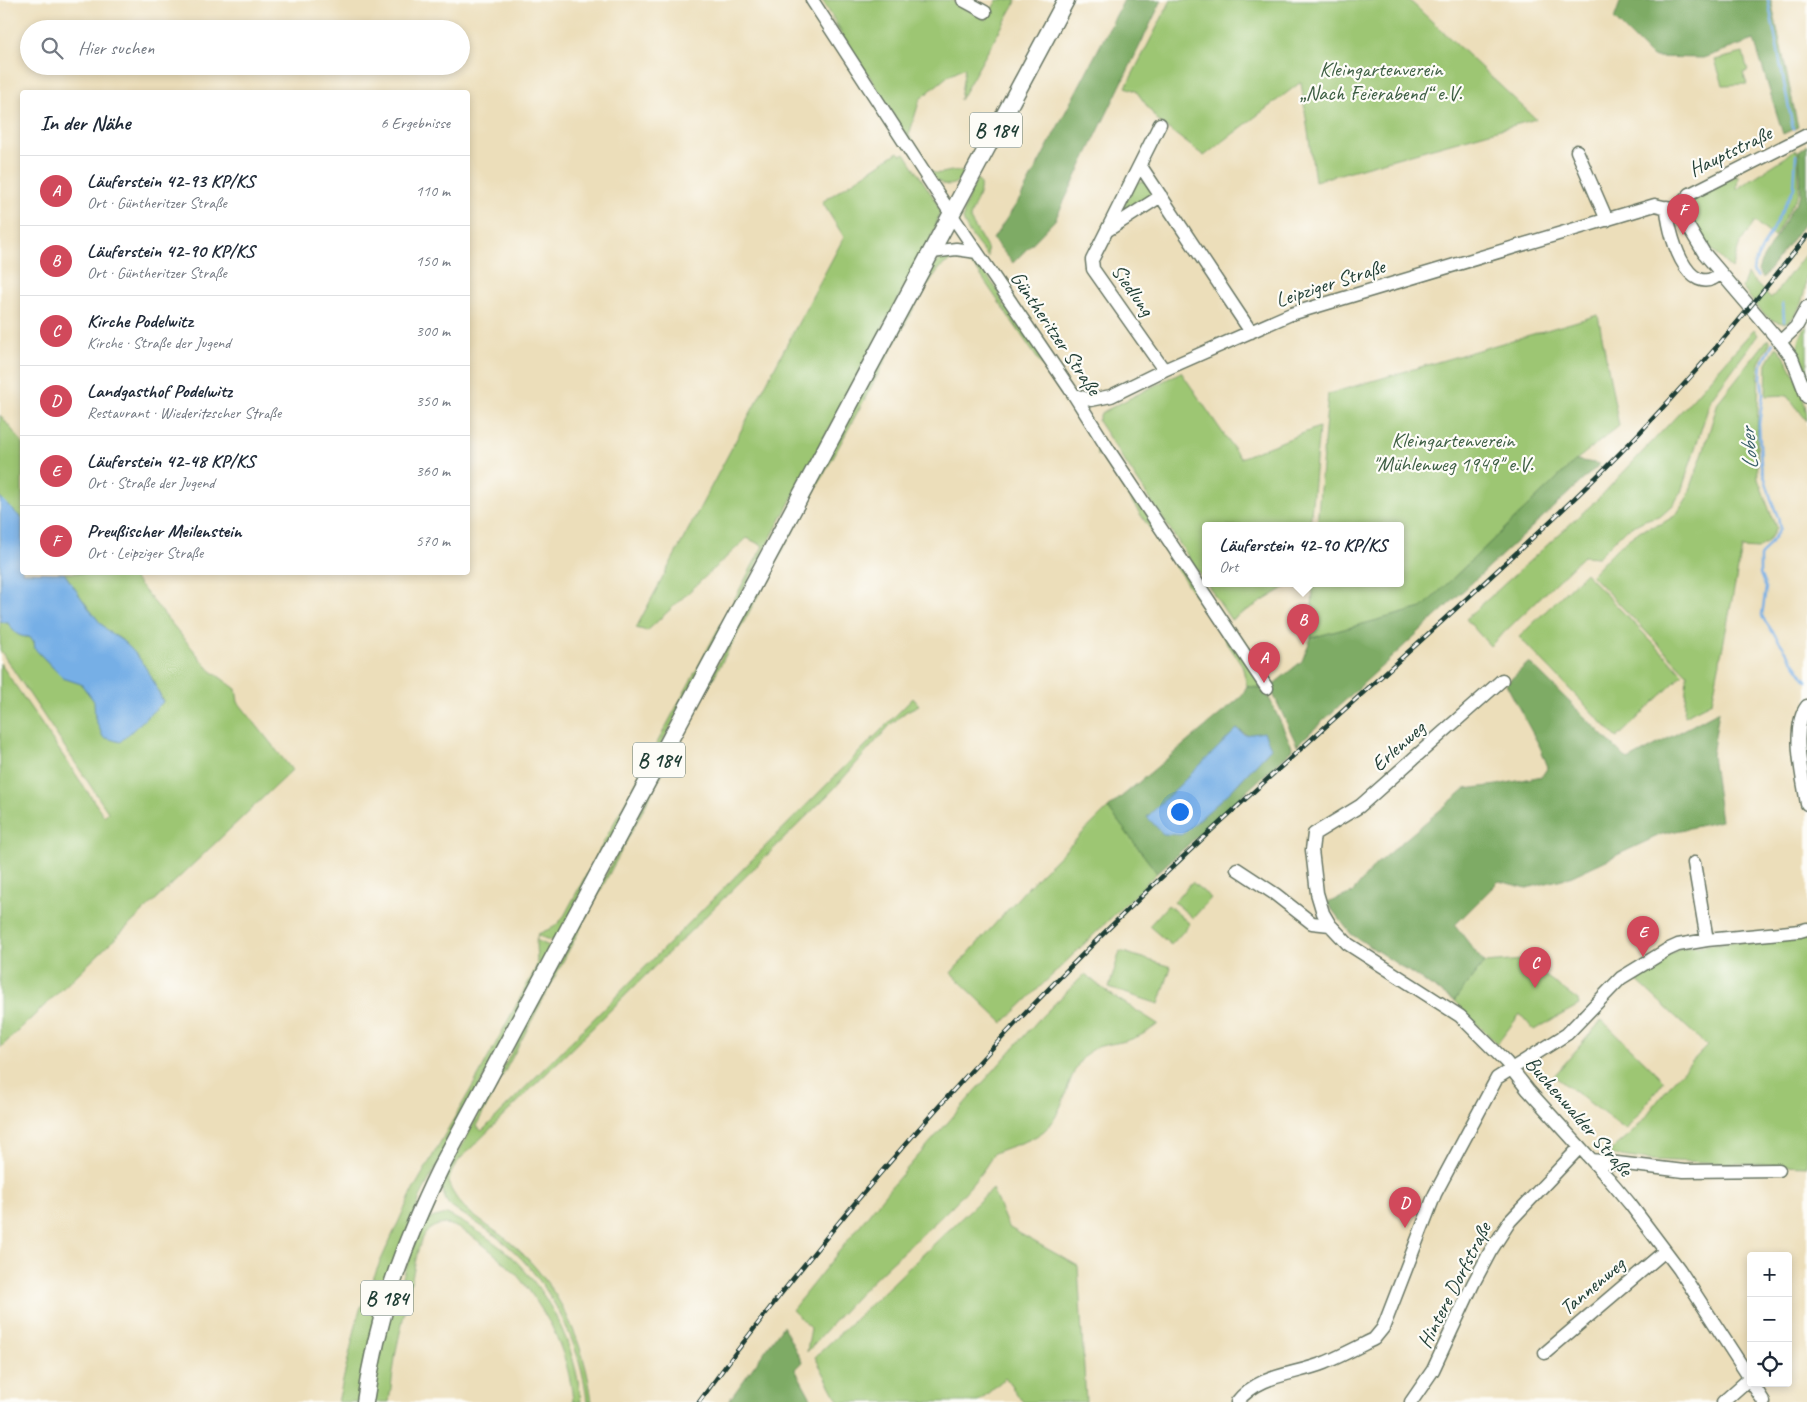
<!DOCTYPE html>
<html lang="de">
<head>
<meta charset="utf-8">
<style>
	body { margin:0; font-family:Caveat,sans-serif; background:#f6f6f7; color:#1f2937 }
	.controls { position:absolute; right:15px; bottom:15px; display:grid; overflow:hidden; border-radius:5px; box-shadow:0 2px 8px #0003 }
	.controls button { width:45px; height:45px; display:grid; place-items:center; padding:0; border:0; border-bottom:1px solid #e0e1e3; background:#fff; color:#1f2937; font:25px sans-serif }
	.you { position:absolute; left:1179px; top:811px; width:18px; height:18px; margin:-12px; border:4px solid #fff; border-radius:50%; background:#1a73e8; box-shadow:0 0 0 8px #1a73e833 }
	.badge { display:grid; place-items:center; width:32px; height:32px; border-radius:50%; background:#d1495b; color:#fff; font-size:16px; font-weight:700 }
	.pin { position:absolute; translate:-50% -41px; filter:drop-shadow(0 1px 2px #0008) }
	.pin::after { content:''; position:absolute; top:26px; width:18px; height:15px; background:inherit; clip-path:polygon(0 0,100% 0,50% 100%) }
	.popup { position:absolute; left:1202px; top:522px; width:202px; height:65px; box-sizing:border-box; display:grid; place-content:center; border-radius:5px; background:#fff; filter:drop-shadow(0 1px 4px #0005); font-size:16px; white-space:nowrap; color:#747a83 }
	.popup b { font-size:19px; color:#1f2937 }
	.popup::after { content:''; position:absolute; left:50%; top:100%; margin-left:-10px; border:10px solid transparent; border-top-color:#fff }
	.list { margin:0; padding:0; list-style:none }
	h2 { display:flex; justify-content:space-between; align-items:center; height:65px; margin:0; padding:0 20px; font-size:21px }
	h2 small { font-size:16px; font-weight:400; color:#747a83 }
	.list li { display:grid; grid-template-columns:32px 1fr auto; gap:15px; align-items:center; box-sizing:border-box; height:70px; padding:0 20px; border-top:1px solid #e0e1e3 }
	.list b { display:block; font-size:19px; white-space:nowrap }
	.list p { margin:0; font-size:16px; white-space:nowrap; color:#747a83 }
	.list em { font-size:16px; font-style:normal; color:#747a83 }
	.icon { flex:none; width:28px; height:28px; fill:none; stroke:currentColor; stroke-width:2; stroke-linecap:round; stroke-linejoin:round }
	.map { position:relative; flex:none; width:1807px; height:1402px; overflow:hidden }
	.search { position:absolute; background:#fff; box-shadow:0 2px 8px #0003; left:20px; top:20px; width:450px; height:55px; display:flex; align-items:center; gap:12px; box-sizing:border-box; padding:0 18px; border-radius:28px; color:#747a83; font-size:19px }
	.panel { position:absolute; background:#fff; box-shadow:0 2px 8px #0003; left:20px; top:90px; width:450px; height:485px; border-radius:5px }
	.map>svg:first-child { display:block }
	.green { fill:#9dc673; stroke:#5e8254 }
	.forest { fill:#7eab65; stroke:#4e744c; fill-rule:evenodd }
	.water { fill:#76afe6; stroke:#4a768d }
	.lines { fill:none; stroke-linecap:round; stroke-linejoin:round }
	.stream { stroke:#76afe6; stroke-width:2.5 }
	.minor-casing { stroke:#677563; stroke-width:15 }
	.major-casing { stroke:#677563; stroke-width:19 }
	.minor { stroke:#fff; stroke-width:12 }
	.major { stroke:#fff; stroke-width:16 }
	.rail-casing { stroke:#1f3d34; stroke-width:4.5 }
	.rail { stroke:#fdfcf7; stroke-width:2.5; stroke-dasharray:8; stroke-linecap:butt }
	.labels { text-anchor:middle; stroke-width:4.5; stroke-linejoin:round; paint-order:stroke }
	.shield { fill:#fdfcf7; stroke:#62766e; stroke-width:1 }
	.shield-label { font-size:20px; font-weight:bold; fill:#1f3d34 }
	.park-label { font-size:21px; fill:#3e5f44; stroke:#fdfcf7 }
	.street-label { font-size:21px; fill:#1f3d34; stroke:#fdfcf7 }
	.water-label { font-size:22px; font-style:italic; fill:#395f69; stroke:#fdfcf7 }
</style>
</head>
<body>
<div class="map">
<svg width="1807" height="1402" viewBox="0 0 1807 1402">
	<rect width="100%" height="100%" fill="#fdfcf7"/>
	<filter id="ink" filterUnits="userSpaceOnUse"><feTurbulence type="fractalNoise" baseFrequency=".02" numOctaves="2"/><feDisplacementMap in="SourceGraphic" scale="10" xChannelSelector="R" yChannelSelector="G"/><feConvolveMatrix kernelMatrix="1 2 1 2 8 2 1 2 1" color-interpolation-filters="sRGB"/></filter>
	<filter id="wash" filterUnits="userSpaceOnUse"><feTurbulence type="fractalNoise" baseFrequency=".0096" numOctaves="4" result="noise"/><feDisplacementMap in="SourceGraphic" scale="20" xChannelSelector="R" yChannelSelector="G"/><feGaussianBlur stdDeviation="1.12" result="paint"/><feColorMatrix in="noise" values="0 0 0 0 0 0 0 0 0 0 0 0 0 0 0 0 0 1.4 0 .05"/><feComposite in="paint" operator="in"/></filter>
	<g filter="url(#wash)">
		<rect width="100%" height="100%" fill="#ecdeba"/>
		<path class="green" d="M 822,0 L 953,0 L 957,4 L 986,20 L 997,0 L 1017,0 L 960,100 L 965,67 L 949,75 L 920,99 L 909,135 L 907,132 L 931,172 C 943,177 953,166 964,173 C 953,192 940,186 928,171 L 872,80 L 830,18 L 842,32 Z
			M 1171,0 L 1409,0 L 1536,119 L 1315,181 L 1301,82 L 1204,156 L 1158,121 L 1136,91 L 1126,87 Z
			M 1743,53 L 1748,71 L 1743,73 L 1747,84 L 1723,85 L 1715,60 Z
			M 1794,150 L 1798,152 L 1799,193 L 1774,237 L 1755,222 L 1740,243 L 1732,269 C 1713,253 1699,234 1687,213 L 1689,201 L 1738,175 L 1737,190 L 1741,186 L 1786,157 Z
			M 898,152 L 901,155 L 905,153 L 937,203 L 940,212 L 934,231 L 557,940 L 551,940 L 538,936 L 536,940 L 549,946 L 551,951 L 420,1197 L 358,1402 L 338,1402 L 359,1312 L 381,1260 L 413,1190 L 479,1075 L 535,970 C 540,958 533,946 538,934 L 554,927 L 563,918 L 763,546 L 747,538 L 647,631 L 636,628 L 844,237 L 822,202 Z
			M 977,179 C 987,188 971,207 970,219 L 987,248 L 988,257 C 981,248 963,228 963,217 C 964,204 972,191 977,179 Z
			M 1147,181 L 1153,188 L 1151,197 L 1118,219 L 1135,182 Z
			M 1807,252 C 1807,273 1807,308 1788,322 C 1769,328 1753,300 1742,288 L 1747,274 L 1771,299 Z
			M 949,255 L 971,256 L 976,259 L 999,293 L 1004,305 L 1013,313 L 1103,447 L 1097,456 L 1097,446 L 977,270 C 968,262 958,256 946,263 C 933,271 911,313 903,328 L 683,734 L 476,1126 L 482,1131 L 913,698 L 919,705 L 907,711 L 891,724 L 832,791 L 459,1160 C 453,1170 445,1179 452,1191 C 464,1214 492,1227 511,1243 C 558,1283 585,1342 592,1402 L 587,1402 C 583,1348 549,1280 507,1245 C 494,1234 480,1225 466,1216 C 461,1213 454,1210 450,1206 C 445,1201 443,1192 441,1185 L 912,298 C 922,283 932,261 949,255 Z
			M 1598,315 L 1619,426 L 1576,460 L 1422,608 L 1311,638 L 1313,584 L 1400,584 L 1400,526 L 1317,526 L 1328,394 Z
			M 1806,326 L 1807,326 L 1807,375 C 1799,353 1793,348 1806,326 Z
			M 1754,329 L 1758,335 L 1711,399 L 1681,492 L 1673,505 L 1662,515 L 1645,520 L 1625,530 L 1598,557 L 1583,556 L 1490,646 L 1466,619 L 1600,497 L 1687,405 Z
			M 1768,339 L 1770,343 L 1759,363 L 1757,448 L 1758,479 L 1776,528 L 1769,540 L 1758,549 L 1742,548 L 1712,702 L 1684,716 L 1687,674 L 1591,575 L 1619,546 L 1641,530 L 1661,524 L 1676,515 L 1688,496 L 1704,449 L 1718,402 Z
			M 1777,346 C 1791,364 1807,398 1807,421 L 1787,395 L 1766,396 L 1767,363 Z
			M 1181,372 L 1240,458 L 1319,427 L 1310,526 L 1206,526 L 1205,582 L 1098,421 L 1101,413 Z
			M 0,415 L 22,442 L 22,519 L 0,497 Z
			M 1108,457 L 1265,689 L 1247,686 L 1242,665 L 1103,459 Z
			M 64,573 L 130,573 L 210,670 L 236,689 L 238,702 L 292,770 L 0,1048 L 0,663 L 104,816 L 108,812 L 0,650 L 0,622 L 8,623 C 14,632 17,637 29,637 L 34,642 L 35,649 L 63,678 L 81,684 L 95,702 L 95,718 L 163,701 C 154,681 143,659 126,644 C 120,637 110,634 105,628 C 89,611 77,591 64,573 Z
			M 1585,573 L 1683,674 L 1617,738 L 1519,637 Z
			M 1207,584 L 1291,584 L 1231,620 Z
			M 1108,808 L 1157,873 L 1003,1023 L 951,973 L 1028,887 Z
			M 1192,882 L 1211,898 L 1193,918 L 1174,902 Z
			M 1168,905 L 1190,924 L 1171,945 L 1149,926 Z
			M 1807,933 L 1807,1166 L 1649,1160 L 1607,1154 L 1635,1130 L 1674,1080 L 1707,1046 L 1632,976 L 1681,948 Z
			M 1120,951 L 1171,967 L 1159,1004 L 1109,988 Z
			M 1524,960 L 1578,1000 L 1579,1005 L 1534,1030 L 1520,1014 L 1497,1044 L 1454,1001 L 1484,963 Z
			M 1085,974 L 1107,992 L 1158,1024 C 1147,1033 1135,1039 1121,1042 C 1112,1044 1099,1045 1091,1050 C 1067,1068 1068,1104 1049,1126 C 1036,1141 1012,1145 994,1153 C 972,1193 925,1231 891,1263 C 861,1291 834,1321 807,1352 L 811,1328 L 792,1310 L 889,1189 L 1040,1018 Z
			M 1602,1020 L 1664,1081 L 1626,1130 L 1554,1076 Z
			M 992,1189 L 1008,1227 L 1078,1266 L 1086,1402 L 1023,1402 L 1005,1378 L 978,1402 L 839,1402 L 815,1357 Z
			M 447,1214 C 467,1224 488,1237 505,1251 C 548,1288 576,1346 581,1402 L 573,1402 C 571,1376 563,1349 551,1325 C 541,1308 530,1290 517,1275 C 505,1262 463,1225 446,1224 C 441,1224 433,1226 429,1230 C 423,1235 421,1243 418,1250 L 396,1351 L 389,1402 L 368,1402 L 379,1345 L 423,1220 Z"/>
		<path class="forest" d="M 1124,0 L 1162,0 L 1055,220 L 1013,263 L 993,239 L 1021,197 Z
			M 1621,0 L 1771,0 L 1798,127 L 1783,134 L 1754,40 L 1703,58 L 1652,57 L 1614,19 Z
			M 1807,145 L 1807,220 L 1763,278 L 1758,271 L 1761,262 L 1801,194 L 1799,151 Z
			M 1576,460 L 1600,464 L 1297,745 L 1270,687 L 1302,661 L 1311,638 L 1422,608 Z
			M 1529,662 L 1628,760 L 1719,711 L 1712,755 L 1721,821 L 1662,834 L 1570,877 L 1527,888 L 1499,881 L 1455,925 L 1484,963 L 1454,1001 L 1351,934 L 1327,903 L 1352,893 L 1376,864 L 1465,789 L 1497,785 L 1542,776 L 1548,767 L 1540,747 L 1506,684 Z
			M 1247,686 L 1265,689 L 1293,749 L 1157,873 L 1108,808 L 1241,697 ZM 1237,729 L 1271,748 L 1231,791 Z
			M 783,1326 L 802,1362 L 795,1369 L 813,1402 L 728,1402 Z"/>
		<path class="water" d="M 0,497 L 22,519 L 22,572 L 64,573 C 77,591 89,611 105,628 C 110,634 120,638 126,644 C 143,659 154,681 163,702 L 120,742 L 103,737 L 95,718 L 94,701 L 81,684 L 63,678 L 35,649 L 34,641 L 29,637 C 17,637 14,632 8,623 L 0,622 Z
			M 1237,729 L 1245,735 L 1264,732 L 1271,748 L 1231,791 L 1182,835 L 1163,834 L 1147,817 Z"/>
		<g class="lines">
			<path class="stream" d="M 1768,0 L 1793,129
				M 1758,277 L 1753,272 L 1754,264 L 1794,188 L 1796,155
				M 1783,303 L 1784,321
				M 1773,343 L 1762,364 L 1761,378 L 1763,394 L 1759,424 L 1761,465 L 1772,502 L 1778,517 L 1780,529 L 1760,557 L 1760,574 L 1766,588 L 1762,615 L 1763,618 L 1807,681"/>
		</g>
	</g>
	<g filter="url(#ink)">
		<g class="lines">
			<defs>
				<path id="minor" d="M 812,0 L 951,214 L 1074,395 L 1108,449 L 1267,688
					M 963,0 L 985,12
					M 1160,124 L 1092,260 L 1093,269 L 1164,370
					M 1577,151 L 1607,220
					M 1140,165 L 1251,332
					M 1667,207 C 1667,229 1687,304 1721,273
					M 1676,210 L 1690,194 L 1807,135
					M 1108,230 L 1161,196
					M 932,252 L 956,249 L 977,252
					M 1780,342 L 1796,327 L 1807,307
					M 1074,395 L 1091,400 L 1111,396 L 1164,370 L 1291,314 L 1655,205 L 1676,210 L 1682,216 L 1704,253 L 1780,342 L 1792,358 L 1807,397
					M 1502,680 L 1360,806 L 1314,834 L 1312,850 L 1317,893 L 1323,913 L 1330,925 L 1348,944 L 1460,1016 L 1506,1062 L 1528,1090 L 1608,1178 L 1630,1204 L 1679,1269 L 1751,1380
					M 1807,706 C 1790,728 1803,778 1807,804
					M 1694,863 L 1707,940
					M 1237,869 L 1275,894 L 1312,923 L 1330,925
					M 1592,1160 L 1684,1171 L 1779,1170
					M 1545,1353 L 1665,1251
					M 1752,1383 L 1764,1402
					M 1237,1402 C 1259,1374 1294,1375 1324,1363 C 1341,1356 1358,1347 1374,1339 L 1383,1328 L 1387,1318 L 1435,1194 L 1497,1078 L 1567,1034 L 1621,978 L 1667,950 L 1678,945 L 1707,940 L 1800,931 L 1807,929
					M 1411,1402 L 1433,1370 L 1473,1284 L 1490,1252 L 1510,1221 L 1580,1147
					M 1723,1402 L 1750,1378"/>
				<path id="major" d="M 365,1402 C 377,1316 402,1247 440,1169 L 1066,0"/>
			</defs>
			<use href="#minor" class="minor-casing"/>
			<use href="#major" class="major-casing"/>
			<use href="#minor" class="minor"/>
			<use href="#major" class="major"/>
			<defs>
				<path id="rail" d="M 699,1402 C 847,1199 1016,1012 1200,841 C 1299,749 1401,660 1500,568 C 1553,519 1607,469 1656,415 C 1709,358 1759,297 1807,236"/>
			</defs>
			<use href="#rail" class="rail-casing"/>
			<use href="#rail" class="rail"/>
		</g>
	</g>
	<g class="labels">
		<g class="shield">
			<rect x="970" y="112.5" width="52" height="35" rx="4"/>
			<rect x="633" y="742.5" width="52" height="35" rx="4"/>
			<rect x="361" y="1280.5" width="52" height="35" rx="4"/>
		</g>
		<g class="shield-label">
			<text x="996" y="137">B 184</text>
			<text x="659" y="767">B 184</text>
			<text x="387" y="1305">B 184</text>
		</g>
		<g class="park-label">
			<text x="1381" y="76">Kleingartenverein<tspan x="1381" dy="24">„Nach Feierabend“ e.V.</tspan></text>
			<text x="1453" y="447">Kleingartenverein<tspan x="1453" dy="24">"Mühlenweg 1949" e.V.</tspan></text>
		</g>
		<g class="street-label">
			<text transform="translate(1730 151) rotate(-26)" y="7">Hauptstraße</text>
			<text transform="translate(1330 283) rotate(-18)" y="7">Leipziger Straße</text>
			<text transform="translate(1133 290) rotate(55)" y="7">Siedlung</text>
			<text transform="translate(1056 333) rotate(56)" y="7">Güntheritzer Straße</text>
			<text transform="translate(1398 746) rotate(-42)" y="7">Erlenweg</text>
			<text transform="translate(1579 1116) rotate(49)" y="7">Buchenwalder Straße</text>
			<text transform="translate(1454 1285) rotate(-63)" y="7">Hintere Dorfstraße</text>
			<text transform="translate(1592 1286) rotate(-40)" y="7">Tannenweg</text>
		</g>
		<g class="water-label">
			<text transform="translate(1748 449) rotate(-95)" y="8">Lober</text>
		</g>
	</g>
</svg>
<div class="controls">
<button>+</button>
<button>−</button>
<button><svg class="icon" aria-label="locate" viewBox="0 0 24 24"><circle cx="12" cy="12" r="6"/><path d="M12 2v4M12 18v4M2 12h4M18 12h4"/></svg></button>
</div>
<div class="you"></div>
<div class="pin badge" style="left:1264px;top:683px">A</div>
<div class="pin badge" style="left:1303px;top:645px">B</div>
<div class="popup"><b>Läuferstein 42-90 KP/KS</b>Ort</div>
<div class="pin badge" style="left:1535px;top:988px">C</div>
<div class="pin badge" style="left:1405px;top:1228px">D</div>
<div class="pin badge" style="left:1643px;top:957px">E</div>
<div class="pin badge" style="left:1683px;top:235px">F</div>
<div class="search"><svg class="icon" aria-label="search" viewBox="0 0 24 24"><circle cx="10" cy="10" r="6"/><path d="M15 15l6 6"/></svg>Hier suchen</div>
<section class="panel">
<h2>In der Nähe<small>6 Ergebnisse</small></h2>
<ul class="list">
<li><span class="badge">A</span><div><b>Läuferstein 42-93 KP/KS</b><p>Ort · Güntheritzer Straße</p></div><em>110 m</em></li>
<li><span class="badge">B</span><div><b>Läuferstein 42-90 KP/KS</b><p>Ort · Güntheritzer Straße</p></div><em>150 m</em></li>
<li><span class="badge">C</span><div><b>Kirche Podelwitz</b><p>Kirche · Straße der Jugend</p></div><em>300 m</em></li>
<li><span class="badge">D</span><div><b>Landgasthof Podelwitz</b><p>Restaurant · Wiederitzscher Straße</p></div><em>350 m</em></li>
<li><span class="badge">E</span><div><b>Läuferstein 42-48 KP/KS</b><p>Ort · Straße der Jugend</p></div><em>360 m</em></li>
<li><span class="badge">F</span><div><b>Preußischer Meilenstein</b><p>Ort · Leipziger Straße</p></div><em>570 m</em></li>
</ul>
</section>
</div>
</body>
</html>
